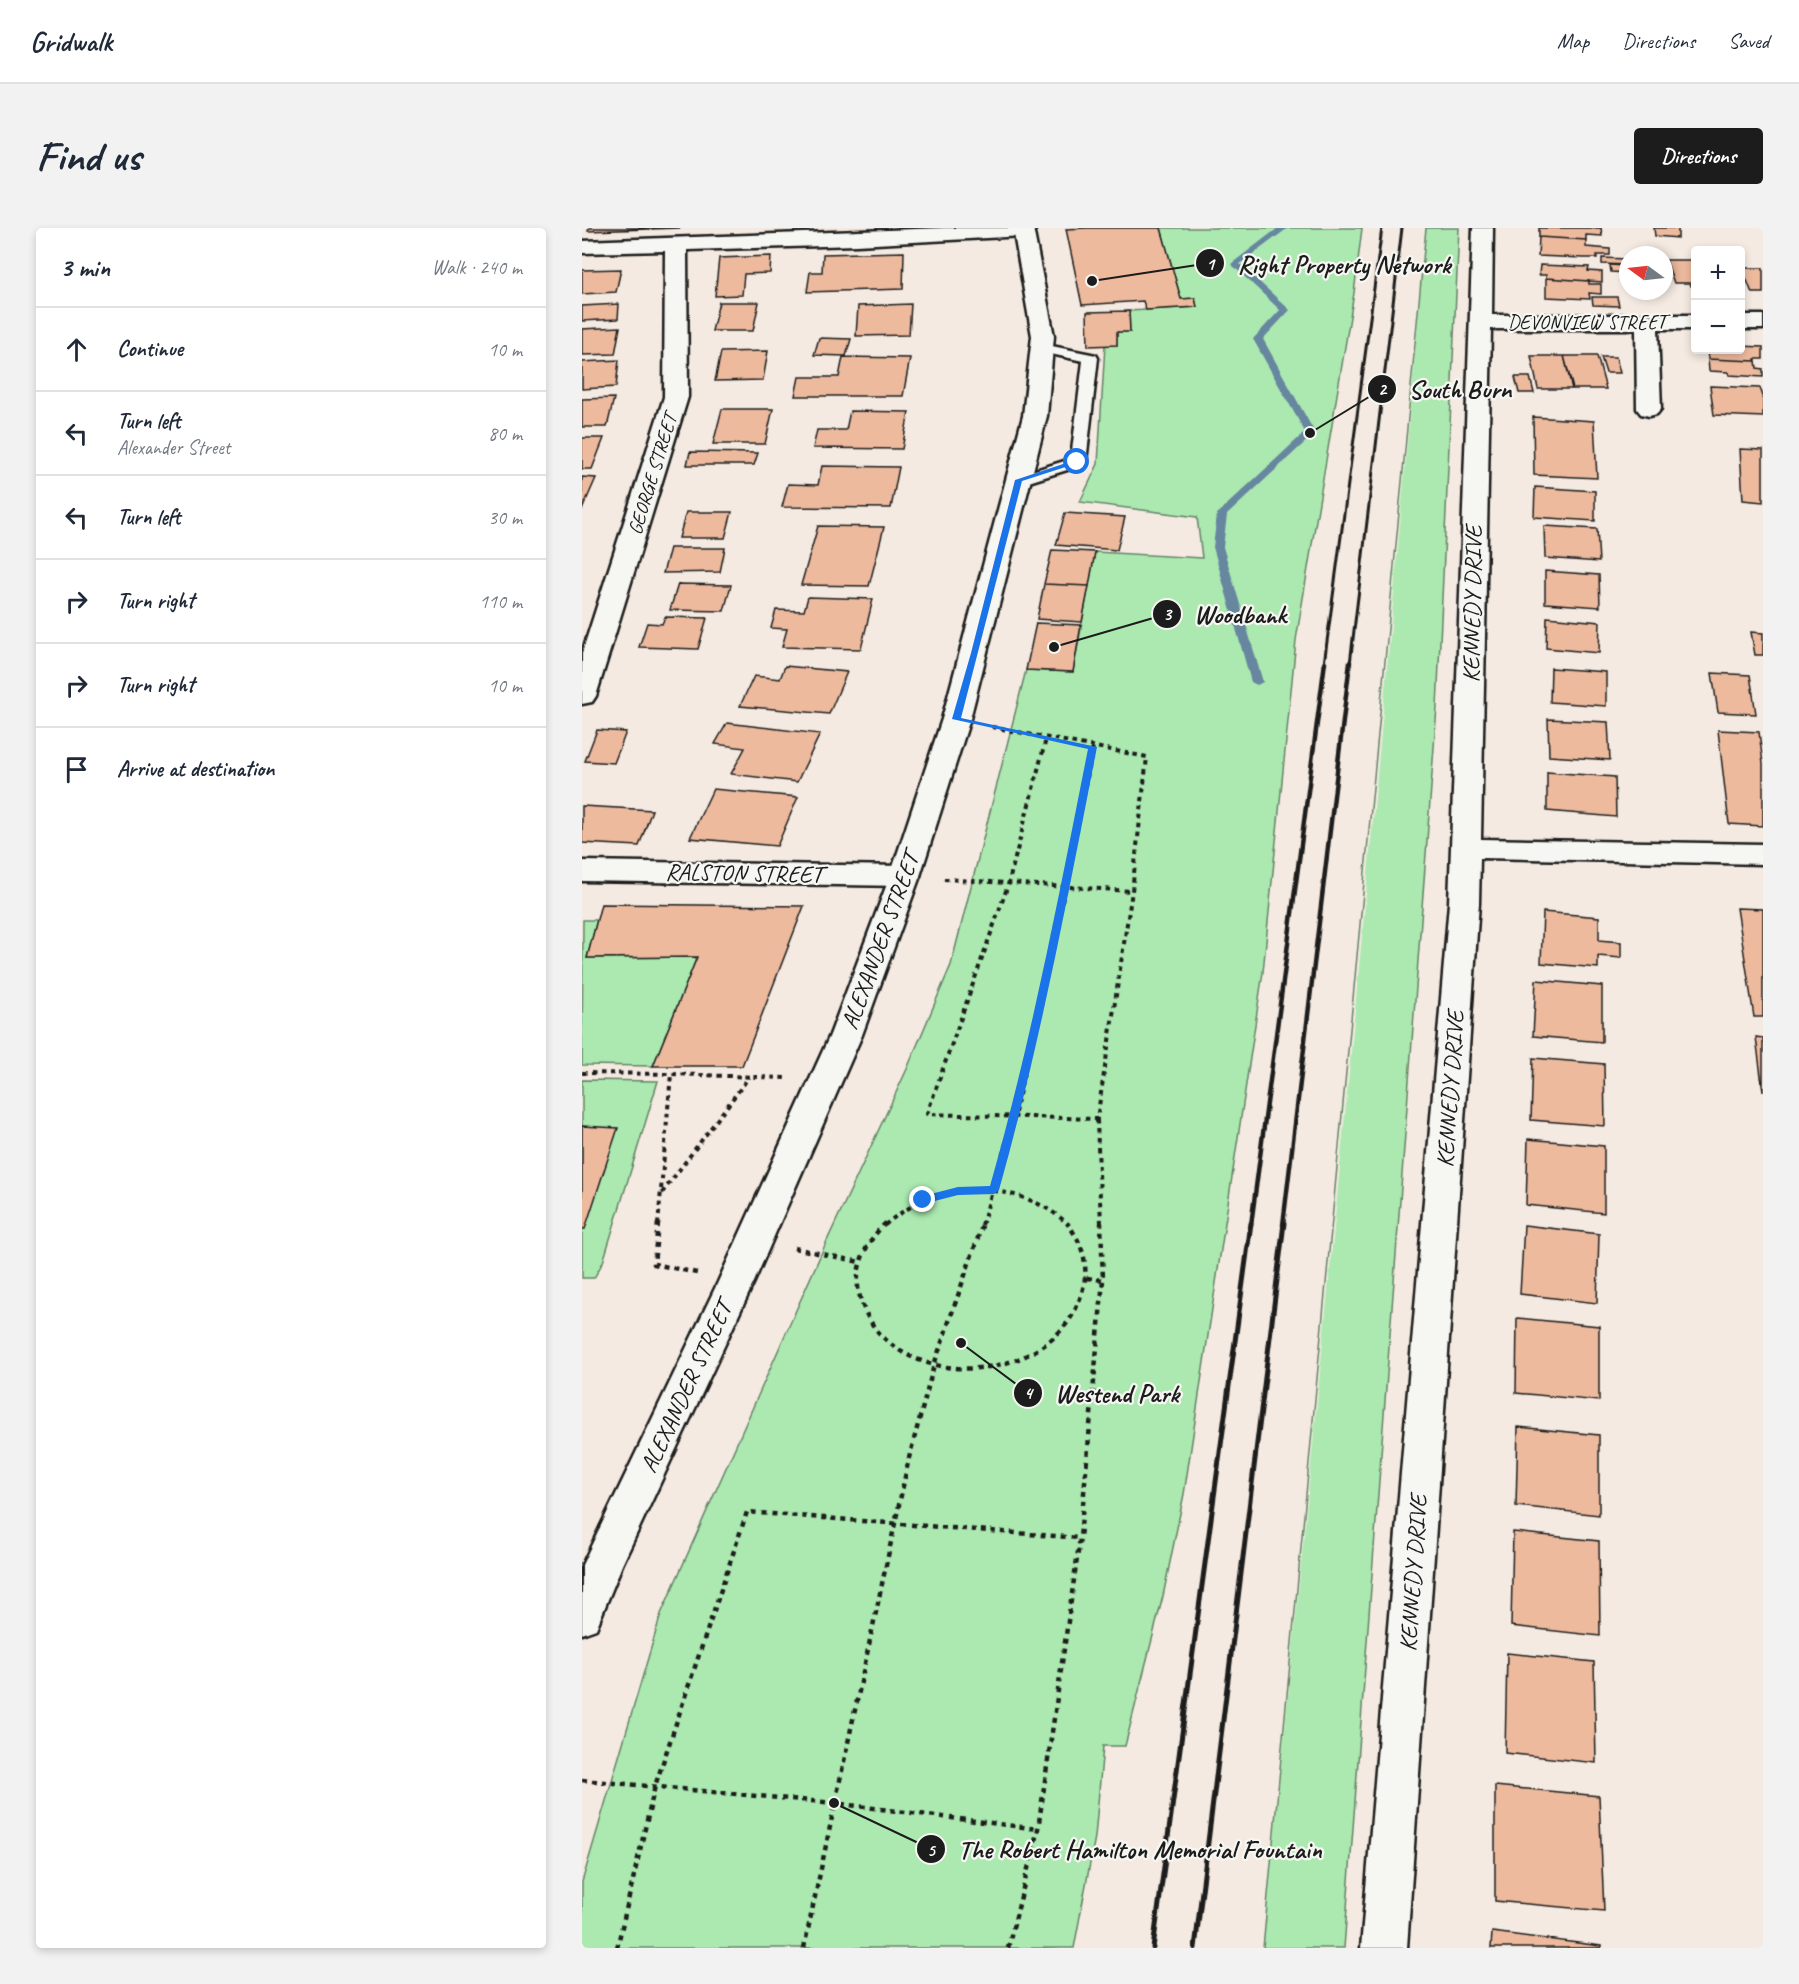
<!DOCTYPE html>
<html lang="en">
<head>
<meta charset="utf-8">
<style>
	body { margin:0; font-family:Caveat,sans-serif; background:#f2f2f3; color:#1f2937 }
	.controls { position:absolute; right:18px; top:18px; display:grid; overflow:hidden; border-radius:6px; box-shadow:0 3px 9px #0003 }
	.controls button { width:54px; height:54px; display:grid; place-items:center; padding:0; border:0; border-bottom:2px solid #e0e1e3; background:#fff; color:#1f2937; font:30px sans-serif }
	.compass { position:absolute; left:1037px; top:18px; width:54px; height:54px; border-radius:50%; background:#fff; box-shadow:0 3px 9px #0003; rotate:285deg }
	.stop { position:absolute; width:18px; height:18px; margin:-14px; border:4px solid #1a73e8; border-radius:50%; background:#fff }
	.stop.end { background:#1a73e8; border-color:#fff; box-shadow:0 2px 6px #0008 }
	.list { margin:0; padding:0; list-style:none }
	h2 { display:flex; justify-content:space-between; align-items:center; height:78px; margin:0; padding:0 24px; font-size:26px }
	h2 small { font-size:20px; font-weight:400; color:#747a83 }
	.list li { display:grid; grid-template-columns:39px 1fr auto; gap:18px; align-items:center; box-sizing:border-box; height:84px; padding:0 24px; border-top:2px solid #e0e1e3 }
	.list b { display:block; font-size:22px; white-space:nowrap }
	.list p { margin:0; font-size:20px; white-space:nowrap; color:#747a83 }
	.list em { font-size:20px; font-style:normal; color:#747a83 }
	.icon { flex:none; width:33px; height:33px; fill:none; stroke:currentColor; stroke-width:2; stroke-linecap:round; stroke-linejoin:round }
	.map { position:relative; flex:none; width:1181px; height:1720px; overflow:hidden; border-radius:6px }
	header { display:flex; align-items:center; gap:36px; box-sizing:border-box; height:84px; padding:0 30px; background:#fff; border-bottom:2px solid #e0e1e3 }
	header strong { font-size:28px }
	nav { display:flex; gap:33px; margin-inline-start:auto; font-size:21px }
	.intro { display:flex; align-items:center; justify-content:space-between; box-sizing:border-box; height:144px; padding:0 36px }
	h1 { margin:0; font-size:42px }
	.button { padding:15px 27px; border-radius:6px; background:#1c1c1c; color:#fff; font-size:21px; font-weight:700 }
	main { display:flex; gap:36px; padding:0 36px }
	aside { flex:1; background:#fff; border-radius:6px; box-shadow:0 3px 9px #0003 }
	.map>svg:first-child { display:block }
	.green { fill:#abe9b0; stroke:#648266; stroke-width:1.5 }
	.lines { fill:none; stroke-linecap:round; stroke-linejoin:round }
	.stream { fill:#66879f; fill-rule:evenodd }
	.building { fill:#edba9e; stroke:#1c1c1c; stroke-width:1.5 }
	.service-casing { stroke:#1c1c1c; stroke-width:5 }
	.minor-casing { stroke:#1c1c1c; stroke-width:5 }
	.primary-casing { stroke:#1c1c1c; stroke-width:5 }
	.path-far1 { stroke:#1c1c1c; stroke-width:4; stroke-dasharray:4.5 4.5; stroke-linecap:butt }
	.path { stroke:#1c1c1c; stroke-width:4.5; stroke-dasharray:5 5; stroke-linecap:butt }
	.service { fill:#f6f6f2; fill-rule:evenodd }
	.minor { fill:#f6f6f2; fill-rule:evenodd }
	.primary { fill:#f6f6f2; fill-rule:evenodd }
	.rail-far2 { stroke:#1c1c1c; stroke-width:3 }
	.rail-far1 { stroke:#1c1c1c; stroke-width:4.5 }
	.rail { stroke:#1c1c1c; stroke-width:5 }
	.route { fill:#1a73e8 }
	.labels { text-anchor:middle; stroke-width:4.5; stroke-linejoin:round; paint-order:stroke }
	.far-street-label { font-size:20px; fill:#1c1c1c; stroke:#f6f6f2 }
	.street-label { font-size:24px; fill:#1c1c1c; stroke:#f6f6f2 }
	.leader { fill:none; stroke:#1c1c1c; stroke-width:2 }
	.callout-dot { fill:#1c1c1c; stroke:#f6f6f2; stroke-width:2 }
	.mark-label { font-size:18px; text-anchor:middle; font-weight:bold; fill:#fff }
	.callout-label { font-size:26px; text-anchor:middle; font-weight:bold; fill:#1c1c1c; stroke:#f6f6f2; stroke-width:4.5; stroke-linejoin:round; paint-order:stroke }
</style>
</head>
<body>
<header>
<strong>Gridwalk</strong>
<nav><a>Map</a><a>Directions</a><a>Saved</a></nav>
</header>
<div class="intro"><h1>Find us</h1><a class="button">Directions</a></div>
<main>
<aside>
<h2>3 min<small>Walk · 240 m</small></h2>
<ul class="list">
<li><svg class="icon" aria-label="ahead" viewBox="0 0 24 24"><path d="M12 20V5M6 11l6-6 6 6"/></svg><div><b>Continue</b></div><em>10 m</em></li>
<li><svg class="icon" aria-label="left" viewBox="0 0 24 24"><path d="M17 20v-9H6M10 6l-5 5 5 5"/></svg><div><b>Turn left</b><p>Alexander Street</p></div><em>80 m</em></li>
<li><svg class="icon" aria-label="left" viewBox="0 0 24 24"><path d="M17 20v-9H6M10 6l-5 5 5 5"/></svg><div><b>Turn left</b></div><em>30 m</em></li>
<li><svg class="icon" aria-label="right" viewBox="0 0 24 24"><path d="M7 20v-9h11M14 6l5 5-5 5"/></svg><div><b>Turn right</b></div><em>110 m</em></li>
<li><svg class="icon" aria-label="right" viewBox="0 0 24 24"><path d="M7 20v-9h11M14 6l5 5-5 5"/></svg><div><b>Turn right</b></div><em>10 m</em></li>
<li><svg class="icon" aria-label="arrive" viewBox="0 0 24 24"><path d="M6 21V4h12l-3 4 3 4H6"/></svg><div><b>Arrive at destination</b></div></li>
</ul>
</aside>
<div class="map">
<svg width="1181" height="1720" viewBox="0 0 1181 1720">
	<rect width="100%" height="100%" fill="#f4eae1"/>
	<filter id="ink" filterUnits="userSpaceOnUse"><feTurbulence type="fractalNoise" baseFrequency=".0167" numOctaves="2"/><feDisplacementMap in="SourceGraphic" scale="12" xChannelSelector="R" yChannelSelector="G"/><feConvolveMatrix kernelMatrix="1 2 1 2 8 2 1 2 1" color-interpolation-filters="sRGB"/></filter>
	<g filter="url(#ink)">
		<path class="green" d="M 579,0 L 780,0 L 772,65 L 714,412 L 681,744 L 602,1266 L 581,1368 L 543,1518 L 521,1518 L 513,1609 L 492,1720 L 0,1720 L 0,1654 L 79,1386 L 243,1017 L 325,841 L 369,737 L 444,442 L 491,444 L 513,324 L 620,330 L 615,289 L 498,274 L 516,236 L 523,117 L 535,117 L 535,104 L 548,104 L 547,83 L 615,79 L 613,70 L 599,71 Z
			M 844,0 L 877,0 L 855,479 L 762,1720 L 681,1720 C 738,1147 795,574 844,0 Z
			M 1,692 L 15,692 L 5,730 L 115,729 L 71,838 L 0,837 Z
			M 0,852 L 76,853 L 21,1034 L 12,1050 L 0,1050 Z"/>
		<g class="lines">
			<path class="stream" d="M 696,0 L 706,0 L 658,36 L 708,82 L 681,111 L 733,205 L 645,287 L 641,319 L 681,454 L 675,457 L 669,454 L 631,319 L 635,286 L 723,204 L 671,111 L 698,82 L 649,36 Z"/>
		</g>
		<path class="building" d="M 7,0 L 99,0 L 6,3 Z
			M 505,0 L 579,0 L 599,71 L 613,70 L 615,79 L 564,82 L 561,73 L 500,77 L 484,1 Z
			M 957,0 L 1019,0 L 1020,8 L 1004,7 L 1004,12 L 957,9 Z
			M 1072,0 L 1096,0 L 1096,10 L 1073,8 Z
			M 957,9 L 1004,12 L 1004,19 L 1028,21 L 1028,27 L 1015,27 L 1015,30 L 1001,30 L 956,28 Z
			M 322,24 L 321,61 L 225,64 L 228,44 L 240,44 L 241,26 Z
			M 189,28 L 188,45 L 162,46 L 160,67 L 133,68 L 137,30 Z
			M 1020,30 L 1045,31 L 1045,37 L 1020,36 Z
			M 1084,32 L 1114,32 L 1114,58 L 1109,58 L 1108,55 L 1092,55 Z
			M 958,37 L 1007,39 L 1006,43 L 1020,44 L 1020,54 L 964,50 L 964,47 L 957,47 Z
			M 1028,37 L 1046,38 L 1046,45 L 1029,44 Z
			M 1160,40 L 1181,40 L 1181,65 L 1170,65 Z
			M 39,41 L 34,64 L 0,66 L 0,42 Z
			M 964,50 L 1007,53 L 1007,56 L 1019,56 L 1019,66 L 1007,65 L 1008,71 L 964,69 Z
			M 1010,69 L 1035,69 L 1037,78 L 1011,77 Z
			M 137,74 L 177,74 L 171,103 L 130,103 Z
			M 37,76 L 36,91 L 0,93 L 0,78 Z
			M 329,76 L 327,107 L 274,108 L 276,78 Z
			M 547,83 L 548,104 L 535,104 L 535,117 L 506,118 L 505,84 Z
			M 38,99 L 33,126 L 0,127 L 0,101 Z
			M 237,110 L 269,111 L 264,128 L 232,127 Z
			M 1158,118 L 1181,119 L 1181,131 L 1173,131 L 1174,133 L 1126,131 L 1125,122 L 1158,122 Z
			M 186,123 L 181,152 L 133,153 L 139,124 Z
			M 949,128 L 982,128 L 990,161 L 956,161 Z
			M 982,128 L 1015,128 L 1024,161 L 991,161 Z
			M 261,129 L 328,130 L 321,168 L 213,168 L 217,149 L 257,149 Z
			M 1019,129 L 1034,129 L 1038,145 L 1024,145 Z
			M 1126,131 L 1174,133 L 1175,140 L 1181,141 L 1181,149 L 1147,147 L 1146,144 L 1127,143 Z
			M 37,132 L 34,159 L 0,161 L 0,134 Z
			M 933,149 L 948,149 L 952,165 L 937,165 Z
			M 1128,158 L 1178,160 L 1181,168 L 1181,189 L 1132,187 Z
			M 32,170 L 25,199 L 0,199 L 0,171 Z
			M 140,181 L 191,181 L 183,216 L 131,216 Z
			M 268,183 L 327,184 L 320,221 L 231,220 L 235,202 L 264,202 Z
			M 951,189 L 1012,193 L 1015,250 L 952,247 Z
			M 0,210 L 22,210 L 10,241 L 0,241 Z
			M 1158,221 L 1181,222 L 1181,274 L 1161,272 Z
			M 108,224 L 176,225 L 172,237 L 105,237 Z
			M 240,238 L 317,239 L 309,280 L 200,279 L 206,256 L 236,257 Z
			M 0,249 L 14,250 L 0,282 Z
			M 953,259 L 1013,263 L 1013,293 L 952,289 Z
			M 104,284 L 150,284 L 143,310 L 97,310 Z
			M 483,285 L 543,289 L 535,322 L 474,317 Z
			M 236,298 L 302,299 L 287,358 L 219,357 Z
			M 962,298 L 1015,301 L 1017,334 L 963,330 Z
			M 88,320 L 143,320 L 138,344 L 81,345 Z
			M 470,322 L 513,324 L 507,358 L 462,356 Z
			M 963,343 L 1017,347 L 1018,379 L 963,375 Z
			M 96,356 L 149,357 L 142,383 L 88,382 Z
			M 462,356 L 507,358 L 500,394 L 455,391 Z
			M 226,369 L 291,371 L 279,421 L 200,419 L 205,401 L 189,400 L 194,382 L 222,383 Z
			M 83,389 L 125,390 L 116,421 L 57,419 L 65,395 L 80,396 Z
			M 965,389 L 1018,394 L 1017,425 L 964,420 Z
			M 454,395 L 499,397 L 491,444 L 444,442 Z
			M 1169,404 L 1181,405 L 1181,427 L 1173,427 Z
			M 203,438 L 265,444 L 247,486 L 158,478 L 172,448 L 198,451 Z
			M 969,440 L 1024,444 L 1024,478 L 968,474 Z
			M 1130,445 L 1168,447 L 1174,486 L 1136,484 Z
			M 966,491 L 1026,494 L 1028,532 L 967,528 Z
			M 145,495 L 238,506 L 215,554 L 149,546 L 163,520 L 133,516 Z
			M 15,502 L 44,504 L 32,535 L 3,533 Z
			M 1136,502 L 1177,504 L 1181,536 L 1181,598 L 1147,596 Z
			M 965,544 L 1033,549 L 1034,589 L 965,583 Z
			M 131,561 L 216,569 L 195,618 L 108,610 Z
			M 0,578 L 70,582 L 57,618 L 0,615 Z
			M 19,676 L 222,678 L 160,838 L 71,838 L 115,729 L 5,730 Z
			M 1155,680 L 1181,681 L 1181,789 L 1172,789 Z
			M 961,684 L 1017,689 L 1017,712 L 1039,714 L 1039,730 L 1016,728 L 1016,740 L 959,735 Z
			M 954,752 L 1020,758 L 1020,814 L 951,808 Z
			M 1174,809 L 1181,810 L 1181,864 Z
			M 951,830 L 1022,836 L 1023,898 L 949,892 Z
			M 0,898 L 36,900 L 3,1001 L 0,1001 Z
			M 946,911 L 1022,918 L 1022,985 L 944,977 Z
			M 942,997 L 1017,1006 L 1015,1075 L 938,1066 Z
			M 935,1090 L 1017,1098 L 1017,1173 L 934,1165 Z
			M 936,1199 L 1017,1207 L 1017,1287 L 934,1278 Z
			M 931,1304 L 1017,1313 L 1018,1408 L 929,1398 Z
			M 925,1425 L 1012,1434 L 1014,1535 L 923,1525 Z
			M 913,1558 L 1017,1568 L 1022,1683 L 913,1673 Z
			M 910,1704 L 1019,1718 L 1019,1720 L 909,1720 Z"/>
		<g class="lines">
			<defs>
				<path id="service" d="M 460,116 L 514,127 L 516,130 L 504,234 L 501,237 L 437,257 L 429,252 L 431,249 L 489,231 L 501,133 L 455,123 L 453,120 L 455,117 Z"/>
				<path id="minor" d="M 362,0 L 451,0 L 453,2 L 449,6 L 442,8 L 275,17 L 105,22 L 106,169 L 14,468 L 10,474 L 0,476 L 0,425 L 82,169 L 83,23 L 0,25 L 0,13 Z
					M 891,0 L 911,0 L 910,87 L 1114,87 L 1114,101 L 1076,101 L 1079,181 L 1075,186 L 1067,188 L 1059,186 L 1055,181 L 1054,101 L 909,101 L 899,611 L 1181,616 L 1181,636 L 898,630 L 897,675 L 825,1720 L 779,1720 L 867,675 Z
					M 1158,87 L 1181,87 L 1181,101 L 1158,101 Z
					M 0,633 L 323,638 L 334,641 L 338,648 L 334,655 L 323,658 L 0,653 Z"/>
				<path id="primary" d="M 431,0 L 451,0 L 472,108 L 465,188 L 388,491 L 338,648 L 280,807 L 172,1054 L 40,1337 L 14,1401 L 0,1406 L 0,1337 L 136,1054 L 248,807 L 308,648 L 360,491 L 441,188 L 450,108 Z"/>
			</defs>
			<use href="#service" class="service-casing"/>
			<use href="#minor" class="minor-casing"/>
			<use href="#primary" class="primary-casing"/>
			<path class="path-far1" d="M 410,499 L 565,529 L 550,663 L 515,891 L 345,886 L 426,657 L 464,511
				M 362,651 L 550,663
				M 0,845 L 89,846
				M 515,892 L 519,997
				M 80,965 L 167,849
				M 76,997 L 89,846 L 203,850
				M 303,997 C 354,952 435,949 487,997
				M 400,997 L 432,889 L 483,660 L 511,519"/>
			<path class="path" d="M 76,995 L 72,1036 L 115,1045
				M 304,995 C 284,1013 270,1042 278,1069 C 305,1169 474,1161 500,1064 C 508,1038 501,1016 485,995
				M 212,1020 L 278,1034
				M 505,1050 L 521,1052
				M 0,1552 L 252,1575 L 456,1601
				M 35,1720 L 73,1558 L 165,1284 L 498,1310
				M 222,1720 L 327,1230 L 352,1137 L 401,995
				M 426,1720 L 456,1601 L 498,1310 L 521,1052 L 519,995"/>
			<use href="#service" class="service"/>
			<use href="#minor" class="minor"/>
			<use href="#primary" class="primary"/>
			<path class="rail-far2" d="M 742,436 L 800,0
				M 768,436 L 820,0"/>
			<path class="rail-far1" d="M 669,997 L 743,434
				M 701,997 L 768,434"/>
			<path class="rail" d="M 571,1720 L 669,995
				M 613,1720 L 702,995"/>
		</g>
	</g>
	<path class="route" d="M 493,232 L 499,234 L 440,253 L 379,490 L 515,519 C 486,668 458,816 417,962 L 412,966 L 376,967 L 341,976 L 337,975 L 337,969 L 376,959 L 408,958 C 449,815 477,667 506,521 L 370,491 L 389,425 L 433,252 Z"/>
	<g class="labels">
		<g class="far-street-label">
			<text x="1005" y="101">DEVONVIEW STREET</text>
			<text transform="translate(70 246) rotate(-73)" y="7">GEORGE STREET</text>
		</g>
		<g class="street-label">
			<text transform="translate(890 376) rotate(-89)" y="8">KENNEDY DRIVE</text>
			<text transform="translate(162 645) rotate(1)" y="8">RALSTON STREET</text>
			<text transform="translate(298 713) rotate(-70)" y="8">ALEXANDER STREET</text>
			<text transform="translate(868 861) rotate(-86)" y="8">KENNEDY DRIVE</text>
			<text transform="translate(104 1159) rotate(-65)" y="8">ALEXANDER STREET</text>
			<text transform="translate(831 1345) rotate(-86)" y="8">KENNEDY DRIVE</text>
		</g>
	</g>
	<path class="leader" d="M510 53L628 35M728 205L800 161M472 419L585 386M379 1115L446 1165M252 1575L349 1621"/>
	<g class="callout-dot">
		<circle cx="510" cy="53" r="6"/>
		<circle cx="728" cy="205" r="6"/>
		<circle cx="472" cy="419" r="6"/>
		<circle cx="379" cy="1115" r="6"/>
		<circle cx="252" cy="1575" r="6"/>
		<circle cx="628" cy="35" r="15"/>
		<circle cx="800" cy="161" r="15"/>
		<circle cx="585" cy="386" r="15"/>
		<circle cx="446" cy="1165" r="15"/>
		<circle cx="349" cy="1621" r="15"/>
	</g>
	<g class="mark-label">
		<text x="628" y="42">1</text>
		<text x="800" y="167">2</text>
		<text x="585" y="392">3</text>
		<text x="446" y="1171">4</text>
		<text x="349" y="1628">5</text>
	</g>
	<g class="callout-label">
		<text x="762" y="45">Right Property Network</text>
		<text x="878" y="170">South Burn</text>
		<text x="658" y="395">Woodbank</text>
		<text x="535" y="1174">Westend Park</text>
		<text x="558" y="1630">The Robert Hamilton Memorial Fountain</text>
	</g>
</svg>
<div class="controls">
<button>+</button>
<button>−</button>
</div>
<svg class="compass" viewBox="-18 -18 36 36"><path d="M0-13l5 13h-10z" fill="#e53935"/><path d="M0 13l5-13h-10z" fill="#747a83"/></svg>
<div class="stop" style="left:495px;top:234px"></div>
<div class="stop end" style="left:341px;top:972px"></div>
</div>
</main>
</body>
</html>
